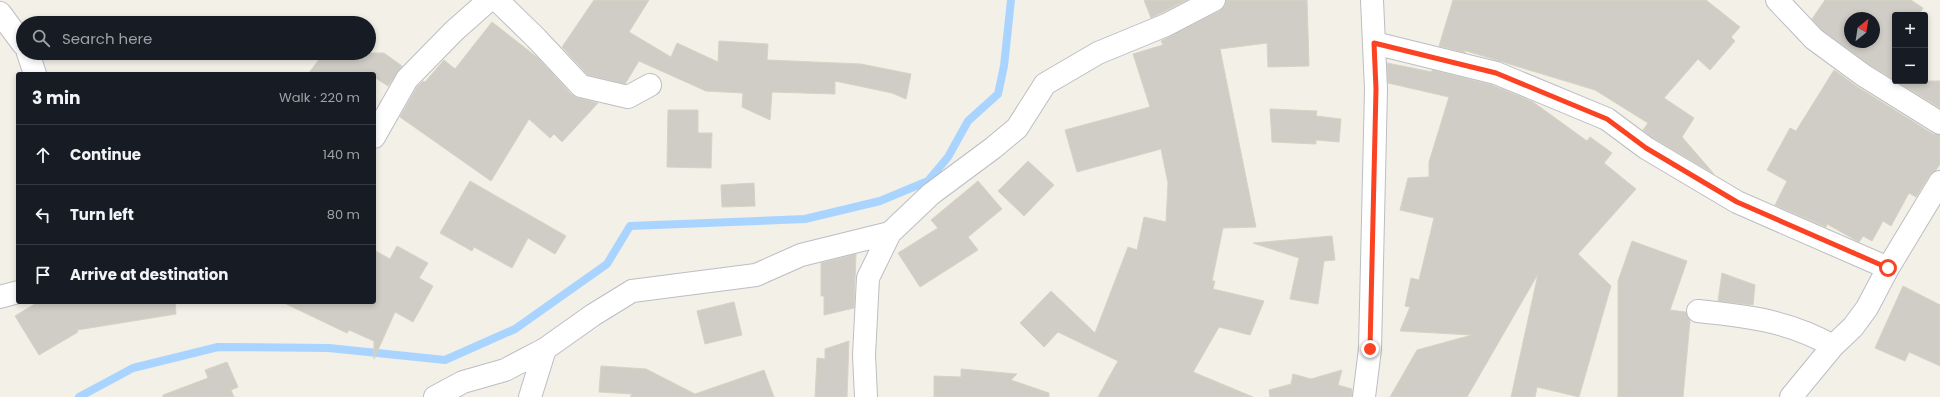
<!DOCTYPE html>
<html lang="en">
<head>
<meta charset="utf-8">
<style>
	body { margin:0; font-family:Poppins,sans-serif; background:#20242c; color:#f1f3f6 }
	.controls { position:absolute; right:12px; top:12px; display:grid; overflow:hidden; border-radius:4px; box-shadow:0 2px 6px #0003 }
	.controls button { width:36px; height:36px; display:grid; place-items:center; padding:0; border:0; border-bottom:1px solid #363941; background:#171b24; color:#f1f3f6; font:20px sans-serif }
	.compass { position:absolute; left:1844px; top:12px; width:36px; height:36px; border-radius:50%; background:#171b24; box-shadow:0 2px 6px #0003; rotate:30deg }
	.stop { position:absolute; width:12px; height:12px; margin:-9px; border:3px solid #fb4223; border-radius:50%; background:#fff }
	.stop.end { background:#fb4223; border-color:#fff; box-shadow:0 1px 4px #0008 }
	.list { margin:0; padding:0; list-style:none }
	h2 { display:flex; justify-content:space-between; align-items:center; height:52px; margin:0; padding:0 16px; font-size:17px }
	h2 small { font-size:13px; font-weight:400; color:#9ea1a6 }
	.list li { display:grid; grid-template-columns:26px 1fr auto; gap:12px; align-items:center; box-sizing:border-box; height:60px; padding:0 16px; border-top:1px solid #363941 }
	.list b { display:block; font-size:15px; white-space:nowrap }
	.list em { font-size:13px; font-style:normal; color:#9ea1a6 }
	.icon { flex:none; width:22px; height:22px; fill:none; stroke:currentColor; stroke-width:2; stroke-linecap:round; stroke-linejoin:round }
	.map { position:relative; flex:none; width:1940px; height:397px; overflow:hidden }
	.search { position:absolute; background:#171b24; box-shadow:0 2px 6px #0003; left:16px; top:16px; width:360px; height:44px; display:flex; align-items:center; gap:10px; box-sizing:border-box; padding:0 14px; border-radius:22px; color:#9ea1a6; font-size:15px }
	.panel { position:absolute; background:#171b24; box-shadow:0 2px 6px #0003; left:16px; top:72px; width:360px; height:232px; border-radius:4px }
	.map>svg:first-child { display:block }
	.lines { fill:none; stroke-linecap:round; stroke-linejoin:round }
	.stream { stroke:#a9d4ff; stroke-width:8 }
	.building { fill:#cfcdc5; stroke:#d7d3c4; fill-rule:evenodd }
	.minor-casing { stroke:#bbbec3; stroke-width:24 }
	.minor { stroke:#fff; stroke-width:22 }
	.route { stroke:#fb4223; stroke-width:5 }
</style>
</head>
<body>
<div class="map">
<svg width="1940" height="397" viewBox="0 0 1940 397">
	<rect width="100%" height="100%" fill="#f2f0e7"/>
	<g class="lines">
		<path class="stream" d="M 79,397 L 133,368 L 218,347 L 329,348 L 445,360 L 515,329 L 607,264 L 630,226 L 805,219 L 880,201 L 928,181 L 948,157 L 968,121 L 998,94 L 1004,66 L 1011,0"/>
	</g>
	<path class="building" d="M 594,0 L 649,0 L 629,32 L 671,57 L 677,43 L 718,62 L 719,41 L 768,44 L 767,60 L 861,64 L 911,74 L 906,99 L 892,93 L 835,81 L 835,94 L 772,92 L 770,120 L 742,107 L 743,93 L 706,91 L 639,61 L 625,84 L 588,75 L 562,47 Z
		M 1144,0 L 1187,0 L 1151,18 Z
		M 1226,0 L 1307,0 L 1309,66 L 1268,67 L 1267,43 L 1220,49 L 1256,227 L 1223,228 L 1212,281 L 1215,281 L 1213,289 L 1264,301 L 1250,335 L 1219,327 L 1193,372 L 1253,397 L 1098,397 L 1118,361 L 1058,332 L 1044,347 L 1020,323 L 1051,291 L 1095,333 L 1128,247 L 1137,250 L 1144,217 L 1166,222 L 1168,183 L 1161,149 L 1077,172 L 1065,130 L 1150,107 L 1133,54 L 1163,45 L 1161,41 L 1220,11 L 1225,6 Z
		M 1453,0 L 1706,0 L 1740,27 L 1731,37 L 1735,41 L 1710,70 L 1698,59 L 1664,98 L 1694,118 L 1682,137 L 1714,174 L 1653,138 L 1643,130 L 1648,123 L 1595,90 L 1463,50 L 1466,53 L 1439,46 Z
		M 1825,0 L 1911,0 L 1923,8 L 1919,15 L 1895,15 L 1895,80 L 1870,65 L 1822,30 L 1812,19 ZM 1850,18 L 1874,18 L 1874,42 L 1850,42 Z
		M 492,22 L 538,58 L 572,95 L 578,98 L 598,103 L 562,142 L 554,134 L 550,138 L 529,119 L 491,181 L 400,117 L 417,87 L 423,81 L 425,82 L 444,60 L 455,69 Z
		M 324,53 L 384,53 L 402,66 L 388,86 L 374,77 L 374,74 L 308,74 Z
		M 1387,63 L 1432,72 L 1432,70 L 1492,85 L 1533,102 L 1587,141 L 1590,137 L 1612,153 L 1604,163 L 1636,189 L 1578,254 L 1611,286 L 1579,397 L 1537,387 L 1535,397 L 1511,397 L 1538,274 L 1467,397 L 1390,397 L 1417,350 L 1472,335 L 1400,331 L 1410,307 L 1405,306 L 1411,278 L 1419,280 L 1434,218 L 1400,210 L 1408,178 L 1429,177 L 1429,162 L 1449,97 L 1388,83 Z
		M 1834,70 L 1856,86 L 1933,134 L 1940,135 L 1940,164 L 1936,170 L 1929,176 L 1916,197 L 1909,193 L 1891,226 L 1883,221 L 1872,241 L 1863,236 L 1859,242 L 1827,224 L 1826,227 L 1775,205 L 1787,181 L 1767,170 L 1790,128 L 1796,131 Z
		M 1896,81 L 1940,81 L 1940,108 Z
		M 1270,109 L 1317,111 L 1316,116 L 1341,119 L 1339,142 L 1316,140 L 1316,144 L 1272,142 Z
		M 668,110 L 698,110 L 698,133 L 712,133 L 711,168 L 667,167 Z
		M 1028,161 L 1054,185 L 1024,216 L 998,191 Z
		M 470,181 L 566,236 L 555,254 L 528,238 L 512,268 L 474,247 L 472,251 L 440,233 Z
		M 978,181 L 1002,209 L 968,237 L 978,250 L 920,287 L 898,253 L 938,228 L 931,220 Z
		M 754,183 L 755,206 L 722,207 L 721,185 Z
		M 1332,236 L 1335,260 L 1324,261 L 1318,304 L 1290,299 L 1299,258 L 1253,243 Z
		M 1632,241 L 1687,261 L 1670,310 L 1686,312 L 1690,321 L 1683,397 L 1618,397 L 1618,281 Z
		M 397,246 L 428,263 L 419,278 L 433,286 L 413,322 L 395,312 L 374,359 L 374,341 L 349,330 L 347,333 L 282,302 L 374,302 L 374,250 L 390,259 Z
		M 856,254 L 854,308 L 824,315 L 824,296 L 821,296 L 821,263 Z
		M 1722,273 L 1755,285 L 1753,305 L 1718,301 Z
		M 1903,286 L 1940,305 L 1940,366 L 1909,352 L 1905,361 L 1875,348 Z
		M 38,302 L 175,302 L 176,314 L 77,330 L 78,332 L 39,355 L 15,316 Z
		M 734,302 L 742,335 L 705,344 L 697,311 Z
		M 849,341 L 847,397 L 815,397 L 817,358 L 825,359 L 825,349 Z
		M 227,362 L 238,387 L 231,390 L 234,397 L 163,397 L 163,395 L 208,378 L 205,370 Z
		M 601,366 L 646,369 L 695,394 L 764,370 L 774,397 L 630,397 L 632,394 L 599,392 Z
		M 961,369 L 1017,374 L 1011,380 L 1049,393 L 1049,397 L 934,397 L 934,376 L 961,377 Z
		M 1342,370 L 1338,385 L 1352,389 L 1352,397 L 1270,397 L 1269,390 L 1291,384 L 1293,374 L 1311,379 Z"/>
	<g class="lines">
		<defs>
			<path id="minor" d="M 497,0 L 536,38 L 581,86 L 628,97 L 650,85
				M 1777,0 L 1814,39 L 1863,75 L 1940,123
				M 0,13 L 23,44
				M 1374,43 L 1496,73 L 1607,119 L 1646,148 L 1737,202 L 1888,268
				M 28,53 L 35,74
				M 374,137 L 407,79 L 454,31 L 489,0
				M 0,297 L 18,292
				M 1698,311 C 1748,316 1789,321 1833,346
				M 435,397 L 463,382 L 505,370 L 545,349 L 593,315 L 632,291 L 756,275 L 801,255 L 890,233
				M 530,397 L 545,349
				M 866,397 L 864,355 L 868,278 L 890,233 L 931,194 L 993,148 L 1017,128 L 1045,84 L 1098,53 L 1166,25 L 1214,0
				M 1364,397 L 1370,349 L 1376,89 L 1372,0
				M 1791,397 L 1833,346 L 1853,327 L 1867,308 L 1888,268 L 1940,182"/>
		</defs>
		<use href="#minor" class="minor-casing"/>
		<use href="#minor" class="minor"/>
	</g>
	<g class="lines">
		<path class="route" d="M 1370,349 L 1376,89 L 1374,43 L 1496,73 L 1607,119 L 1646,148 L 1737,202 L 1888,268"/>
	</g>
</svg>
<div class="controls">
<button>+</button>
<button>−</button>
</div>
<svg class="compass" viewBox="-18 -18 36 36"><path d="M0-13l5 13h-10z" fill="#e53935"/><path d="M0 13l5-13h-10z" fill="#9ea1a6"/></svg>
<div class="stop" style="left:1888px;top:268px"></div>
<div class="stop end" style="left:1370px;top:349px"></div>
<div class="search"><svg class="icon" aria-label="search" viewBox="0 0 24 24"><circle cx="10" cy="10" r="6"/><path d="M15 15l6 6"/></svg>Search here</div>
<section class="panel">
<h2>3 min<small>Walk · 220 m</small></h2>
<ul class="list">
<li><svg class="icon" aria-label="ahead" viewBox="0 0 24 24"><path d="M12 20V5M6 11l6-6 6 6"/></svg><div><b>Continue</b></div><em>140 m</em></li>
<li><svg class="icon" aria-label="left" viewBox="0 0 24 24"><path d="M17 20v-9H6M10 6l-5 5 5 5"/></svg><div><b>Turn left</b></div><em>80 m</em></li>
<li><svg class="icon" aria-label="arrive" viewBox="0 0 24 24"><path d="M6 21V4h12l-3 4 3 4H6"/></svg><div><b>Arrive at destination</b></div></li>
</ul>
</section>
</div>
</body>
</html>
